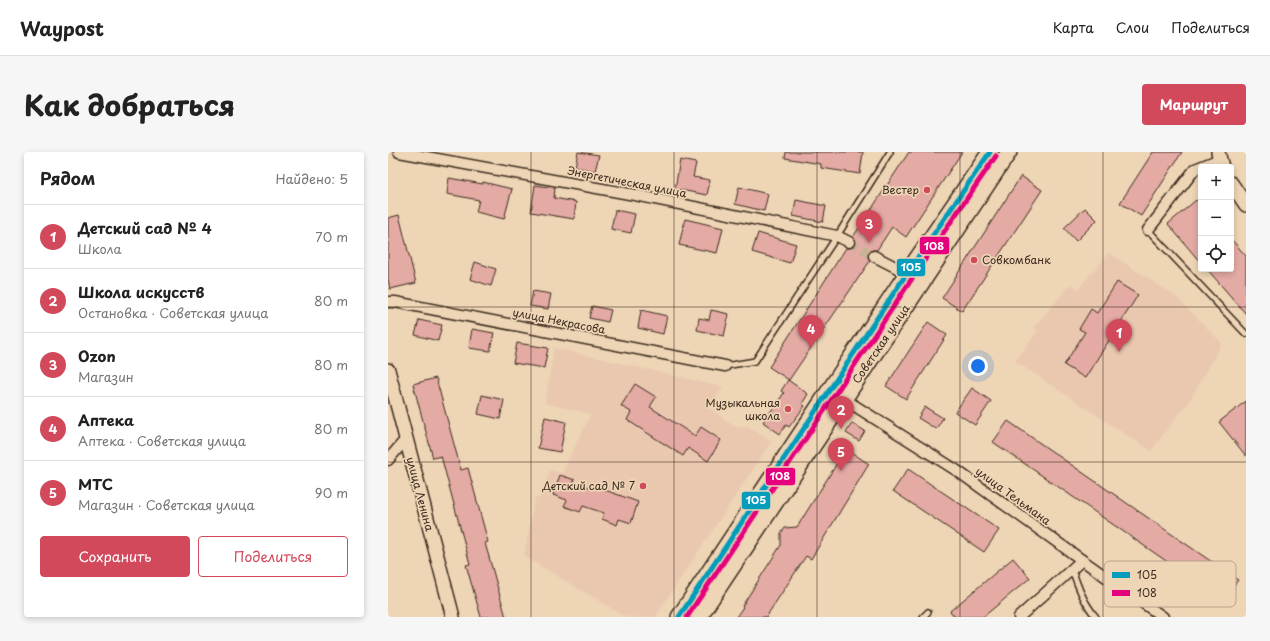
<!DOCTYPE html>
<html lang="ru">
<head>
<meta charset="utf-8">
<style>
	body { margin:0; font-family:"Playpen Sans",sans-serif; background:#f6f6f6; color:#222 }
	.controls { position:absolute; right:12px; top:12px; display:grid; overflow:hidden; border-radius:4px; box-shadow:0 2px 6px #0003 }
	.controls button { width:36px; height:36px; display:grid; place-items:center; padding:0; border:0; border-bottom:1px solid #e0e0e0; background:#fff; color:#222; font:20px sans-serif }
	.you { position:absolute; left:590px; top:214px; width:14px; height:14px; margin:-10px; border:3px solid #fff; border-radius:50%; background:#1a73e8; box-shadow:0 0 0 6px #1a73e833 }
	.badge { display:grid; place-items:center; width:26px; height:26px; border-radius:50%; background:#d1495b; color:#fff; font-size:13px; font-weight:700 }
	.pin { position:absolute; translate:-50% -33px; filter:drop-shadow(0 1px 2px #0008) }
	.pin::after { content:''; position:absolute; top:21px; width:14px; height:12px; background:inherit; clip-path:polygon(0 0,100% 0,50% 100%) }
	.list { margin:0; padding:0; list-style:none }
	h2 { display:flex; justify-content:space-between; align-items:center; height:52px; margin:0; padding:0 16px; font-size:17px }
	h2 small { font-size:13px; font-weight:400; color:#767676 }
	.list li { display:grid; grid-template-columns:26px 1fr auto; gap:12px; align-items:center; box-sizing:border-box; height:64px; padding:0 16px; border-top:1px solid #e0e0e0 }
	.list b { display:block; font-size:15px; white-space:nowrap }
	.list p { margin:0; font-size:13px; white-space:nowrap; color:#767676 }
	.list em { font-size:13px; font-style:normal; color:#767676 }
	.actions { display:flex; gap:8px; padding:12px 16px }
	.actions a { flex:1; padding:9px 0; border:1px solid #d1495b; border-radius:4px; text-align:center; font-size:14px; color:#d1495b }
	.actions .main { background:#d1495b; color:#fff }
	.icon { flex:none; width:22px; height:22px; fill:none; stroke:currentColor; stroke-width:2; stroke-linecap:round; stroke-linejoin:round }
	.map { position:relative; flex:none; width:858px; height:465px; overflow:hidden; border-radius:4px }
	header { display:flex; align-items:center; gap:24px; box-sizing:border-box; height:56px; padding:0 20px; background:#fff; border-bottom:1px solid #e0e0e0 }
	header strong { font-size:19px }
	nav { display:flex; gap:22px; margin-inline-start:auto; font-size:14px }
	.intro { display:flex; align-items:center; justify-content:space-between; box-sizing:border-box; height:96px; padding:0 24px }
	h1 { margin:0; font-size:28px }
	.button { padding:10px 18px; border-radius:4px; background:#d1495b; color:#fff; font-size:14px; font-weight:700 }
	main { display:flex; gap:24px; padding:0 24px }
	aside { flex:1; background:#fff; border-radius:4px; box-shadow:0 2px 6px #0003 }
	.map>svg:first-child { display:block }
	.built { fill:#eac8b0 }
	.building { fill:#e4aaa4; stroke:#3b2a1e }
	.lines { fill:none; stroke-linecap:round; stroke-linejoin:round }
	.minor-tunnel { stroke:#c9b397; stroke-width:10; stroke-dasharray:10 5; stroke-linecap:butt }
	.service-casing { stroke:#3b2a1e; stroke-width:8 }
	.minor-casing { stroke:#3b2a1e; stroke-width:13 }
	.tertiary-casing { stroke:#3b2a1e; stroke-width:16 }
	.secondary-casing { stroke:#3b2a1e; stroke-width:18 }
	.service { stroke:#edd5b5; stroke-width:5 }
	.minor { stroke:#edd5b5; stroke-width:10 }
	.tertiary { stroke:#edd5b5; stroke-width:13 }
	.secondary { stroke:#edd5b5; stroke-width:15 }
	.bus-1-casing { stroke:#edd5b5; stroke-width:8 }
	.bus-2-casing { stroke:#edd5b5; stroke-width:8 }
	.bus-1 { stroke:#069cbc; stroke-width:5 }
	.bus-2 { stroke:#e5007d; stroke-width:5 }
	.grid { fill:none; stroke:#3b2a1e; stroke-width:1; stroke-opacity:0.55 }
	.poi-dot { fill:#d1495b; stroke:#edd5b5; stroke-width:1.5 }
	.labels { text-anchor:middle; stroke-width:3.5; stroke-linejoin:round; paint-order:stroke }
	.street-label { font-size:11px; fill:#3b2a1e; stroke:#edd5b5 }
	.poi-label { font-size:11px; fill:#3b2a1e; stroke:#edd5b5; text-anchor:end }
	.key { fill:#edd5b5; stroke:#b8a288; stroke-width:1 }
	.key-label { font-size:11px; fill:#3b2a1e }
	.line-badge { stroke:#edd5b5; stroke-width:1.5 }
	.badge-label { font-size:11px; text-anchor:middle; font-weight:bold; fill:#fff }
</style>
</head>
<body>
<header>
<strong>Waypost</strong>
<nav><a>Карта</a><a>Слои</a><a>Поделиться</a></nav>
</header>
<div class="intro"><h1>Как добраться</h1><a class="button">Маршрут</a></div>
<main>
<aside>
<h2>Рядом<small>Найдено: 5</small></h2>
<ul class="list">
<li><span class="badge">1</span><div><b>Детский сад № 4</b><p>Школа</p></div><em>70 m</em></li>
<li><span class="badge">2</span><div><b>Школа искусств</b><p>Остановка · Советская улица</p></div><em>80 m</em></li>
<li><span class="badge">3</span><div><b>Ozon</b><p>Магазин</p></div><em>80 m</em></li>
<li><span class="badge">4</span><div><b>Аптека</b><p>Аптека · Советская улица</p></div><em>80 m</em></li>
<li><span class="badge">5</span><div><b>МТС</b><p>Магазин · Советская улица</p></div><em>90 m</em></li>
</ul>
<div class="actions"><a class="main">Сохранить</a><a>Поделиться</a></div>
</aside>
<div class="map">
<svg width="858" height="465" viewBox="0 0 858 465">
	<rect width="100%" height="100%" fill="#edd5b5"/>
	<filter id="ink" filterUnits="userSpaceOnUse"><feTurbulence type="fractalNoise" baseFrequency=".025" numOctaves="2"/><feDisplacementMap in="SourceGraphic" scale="8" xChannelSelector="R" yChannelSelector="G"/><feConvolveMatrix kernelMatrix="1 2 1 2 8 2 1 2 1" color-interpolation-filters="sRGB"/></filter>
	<g filter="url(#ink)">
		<path class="built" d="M 721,101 L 787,144 L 834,191 L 799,253 L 785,269 L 763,299 L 627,209 L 650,179 L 646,175 L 683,132 L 690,137 Z
			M 166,196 L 335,235 L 321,256 L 347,275 L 360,274 L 383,290 L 267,465 L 238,465 L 136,404 L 147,346 L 152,346 L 162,318 L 174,321 L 203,262 L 157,251 Z"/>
		<path class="building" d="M 190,0 L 211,3 L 207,19 L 187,15 Z
			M 398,0 L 475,0 L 472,22 L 433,16 L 433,12 L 397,6 Z
			M 521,0 L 574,0 L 518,85 L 504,75 L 489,98 L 485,98 L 480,101 L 480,105 L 482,109 L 401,228 L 381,215 L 458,96 L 462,96 L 467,93 L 467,89 L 465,85 Z
			M 765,0 L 794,0 L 753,64 L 732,51 Z
			M 292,8 L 308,11 L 305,25 L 322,28 L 319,43 L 287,37 Z
			M 633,24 L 654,38 L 574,159 L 554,146 Z
			M 61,26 L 95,32 L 95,30 L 124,37 L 116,67 L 88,60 L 91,48 L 59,42 Z
			M 147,33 L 167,36 L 166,46 L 188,50 L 186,67 L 143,60 Z
			M 351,35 L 380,42 L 376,59 L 347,52 Z
			M 408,48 L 438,54 L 435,70 L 405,64 Z
			M 808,48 L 813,54 L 813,111 L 780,72 Z
			M 697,56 L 709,68 L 688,89 L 676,76 Z
			M 227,58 L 247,62 L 243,81 L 223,77 Z
			M 11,63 L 28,131 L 2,137 L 0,127 L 0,66 Z
			M 297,67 L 335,76 L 329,101 L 291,93 Z
			M 370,81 L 408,92 L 402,111 L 364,100 Z
			M 843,87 L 858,104 L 858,162 L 819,117 L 843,117 Z
			M 87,110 L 108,117 L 103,134 L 82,127 Z
			M 729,130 L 750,143 L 697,226 L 676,213 L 697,180 L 691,177 L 703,157 L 709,161 Z
			M 145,139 L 163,142 L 160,157 L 142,154 Z
			M 204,154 L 223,158 L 220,170 L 201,166 Z
			M 253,158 L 279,164 L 275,182 L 250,176 Z
			M 323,158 L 341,162 L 336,184 L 309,178 L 311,166 L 321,168 Z
			M 31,168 L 54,173 L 50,189 L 27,183 Z
			M 540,170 L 559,183 L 518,247 L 498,234 Z
			M 84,177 L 106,181 L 102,199 L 81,196 Z
			M 129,191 L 160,196 L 156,216 L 125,211 Z
			M 48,226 L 73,318 L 80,316 L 100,390 L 97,391 L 118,465 L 93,465 L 78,413 L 82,412 L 53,304 L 45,306 L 25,232 Z
			M 400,228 L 420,242 L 414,252 L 417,254 L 401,275 L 398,273 L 392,282 L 375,270 L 396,241 L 393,239 Z
			M 247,232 L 268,245 L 262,255 L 307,284 L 313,275 L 333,288 L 320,309 L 300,296 L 295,304 L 239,268 L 243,260 L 233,254 Z
			M 584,236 L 603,249 L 587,273 L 567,260 Z
			M 94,243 L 116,248 L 112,267 L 90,262 Z
			M 858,249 L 858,304 L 831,270 Z
			M 537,255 L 555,266 L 548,277 L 530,266 Z
			M 157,265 L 178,270 L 172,300 L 150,296 Z
			M 620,269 L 850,428 L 835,448 L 605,290 Z
			M 464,271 L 477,279 L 471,289 L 458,281 Z
			M 458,297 L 481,312 L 423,407 L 418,404 L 378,465 L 348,465 L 355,455 L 354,454 L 393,393 L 393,381 L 397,376 L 409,375 Z
			M 520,317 L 611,378 L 596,400 L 505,339 Z
			M 172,323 L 187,328 L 185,331 L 205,336 L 206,334 L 250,350 L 243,371 L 231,367 L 229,373 L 214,367 L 216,361 L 195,354 L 192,360 L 176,354 L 179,348 L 165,343 Z
			M 625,406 L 642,426 L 595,465 L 567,465 L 562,459 Z"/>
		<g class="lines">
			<path class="minor-tunnel" d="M 461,90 L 486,104"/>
			<defs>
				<path id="service" d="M 760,78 L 858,182
					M 337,214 L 367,209 L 449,84 L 502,0
					M 684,417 C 690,435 696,451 708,465
					M 535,465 L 540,460"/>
				<path id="minor" d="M 11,0 L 247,43 L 449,84 L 461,90
					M 760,78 L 807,17 L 832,7
					M 486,104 L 519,121
					M 0,150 L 7,150 L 337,214
					M 456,247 L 568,318 L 694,408 L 775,465
					M 0,308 L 18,287
					M 631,465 L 694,408"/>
				<path id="tertiary" d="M 830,0 L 834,15
					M 843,31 L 858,53
					M 0,218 L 65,465"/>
				<path id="secondary" d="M 291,465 L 519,121 L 602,0
					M 311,465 L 621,0"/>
			</defs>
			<use href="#service" class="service-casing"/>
			<use href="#minor" class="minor-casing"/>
			<use href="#tertiary" class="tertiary-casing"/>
			<use href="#secondary" class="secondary-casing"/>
			<use href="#service" class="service"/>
			<use href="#minor" class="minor"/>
			<use href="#tertiary" class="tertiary"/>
			<use href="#secondary" class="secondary"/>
			<defs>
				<path id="bus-1" d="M 291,465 L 519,121 L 602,0"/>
				<path id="bus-2" d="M 299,465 L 525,125 L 608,4"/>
			</defs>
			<use href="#bus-1" class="bus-1-casing"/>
			<use href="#bus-2" class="bus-2-casing"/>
			<use href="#bus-1" class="bus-1"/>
			<use href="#bus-2" class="bus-2"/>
		</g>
	</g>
	<path class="grid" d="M 143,0 L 143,465M 286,0 L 286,465M 429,0 L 429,465M 572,0 L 572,465M 715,0 L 715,465M 0,155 L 858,155M 0,310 L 858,310"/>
	<g class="poi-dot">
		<circle cx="539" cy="38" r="4"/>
		<circle cx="586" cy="108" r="4"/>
		<circle cx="400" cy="257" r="4"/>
		<circle cx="255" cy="334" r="4"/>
	</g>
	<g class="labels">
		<g class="street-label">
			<text transform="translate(239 30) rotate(11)" y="4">Энергетическая улица</text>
			<text transform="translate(171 169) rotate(11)" y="4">улица Некрасова</text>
			<text transform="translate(493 192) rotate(-56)" y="4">Советская улица</text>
			<text transform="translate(32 342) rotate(75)" y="4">улица Ленина</text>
			<text transform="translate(625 344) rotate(36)" y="4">улица Тельмана</text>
		</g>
		<g class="poi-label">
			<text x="531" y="42">Вестер</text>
			<text x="594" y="112" text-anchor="start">Совкомбанк</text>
			<text x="392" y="255">Музыкальная<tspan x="392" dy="13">школа</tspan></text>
			<text x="247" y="338">Детский сад № 7</text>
		</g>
	</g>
	<rect x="716" y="409" width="132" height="46" rx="6" class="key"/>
	<rect x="724" y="420" width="18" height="6" fill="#069cbc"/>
	<rect x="724" y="438" width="18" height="6" fill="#e5007d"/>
	<g class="key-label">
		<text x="749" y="427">105</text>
		<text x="749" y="445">108</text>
	</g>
	<g class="line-badge">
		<rect x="531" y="84" width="31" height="19" rx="4" fill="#e5007d"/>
		<rect x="508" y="106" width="30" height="19" rx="4" fill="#069cbc"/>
		<rect x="377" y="315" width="31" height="19" rx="4" fill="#e5007d"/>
		<rect x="353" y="339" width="30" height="19" rx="4" fill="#069cbc"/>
	</g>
	<g class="badge-label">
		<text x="546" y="98">108</text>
		<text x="523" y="119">105</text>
		<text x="392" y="328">108</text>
		<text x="368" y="352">105</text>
	</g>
</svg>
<div class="controls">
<button>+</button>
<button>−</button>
<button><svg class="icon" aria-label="locate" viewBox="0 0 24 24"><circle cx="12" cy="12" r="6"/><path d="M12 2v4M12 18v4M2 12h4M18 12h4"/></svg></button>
</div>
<div class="you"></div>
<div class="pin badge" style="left:731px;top:200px">1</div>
<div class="pin badge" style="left:453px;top:277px">2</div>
<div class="pin badge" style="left:481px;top:91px">3</div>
<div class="pin badge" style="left:423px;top:196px">4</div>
<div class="pin badge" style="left:453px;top:319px">5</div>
</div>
</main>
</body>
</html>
